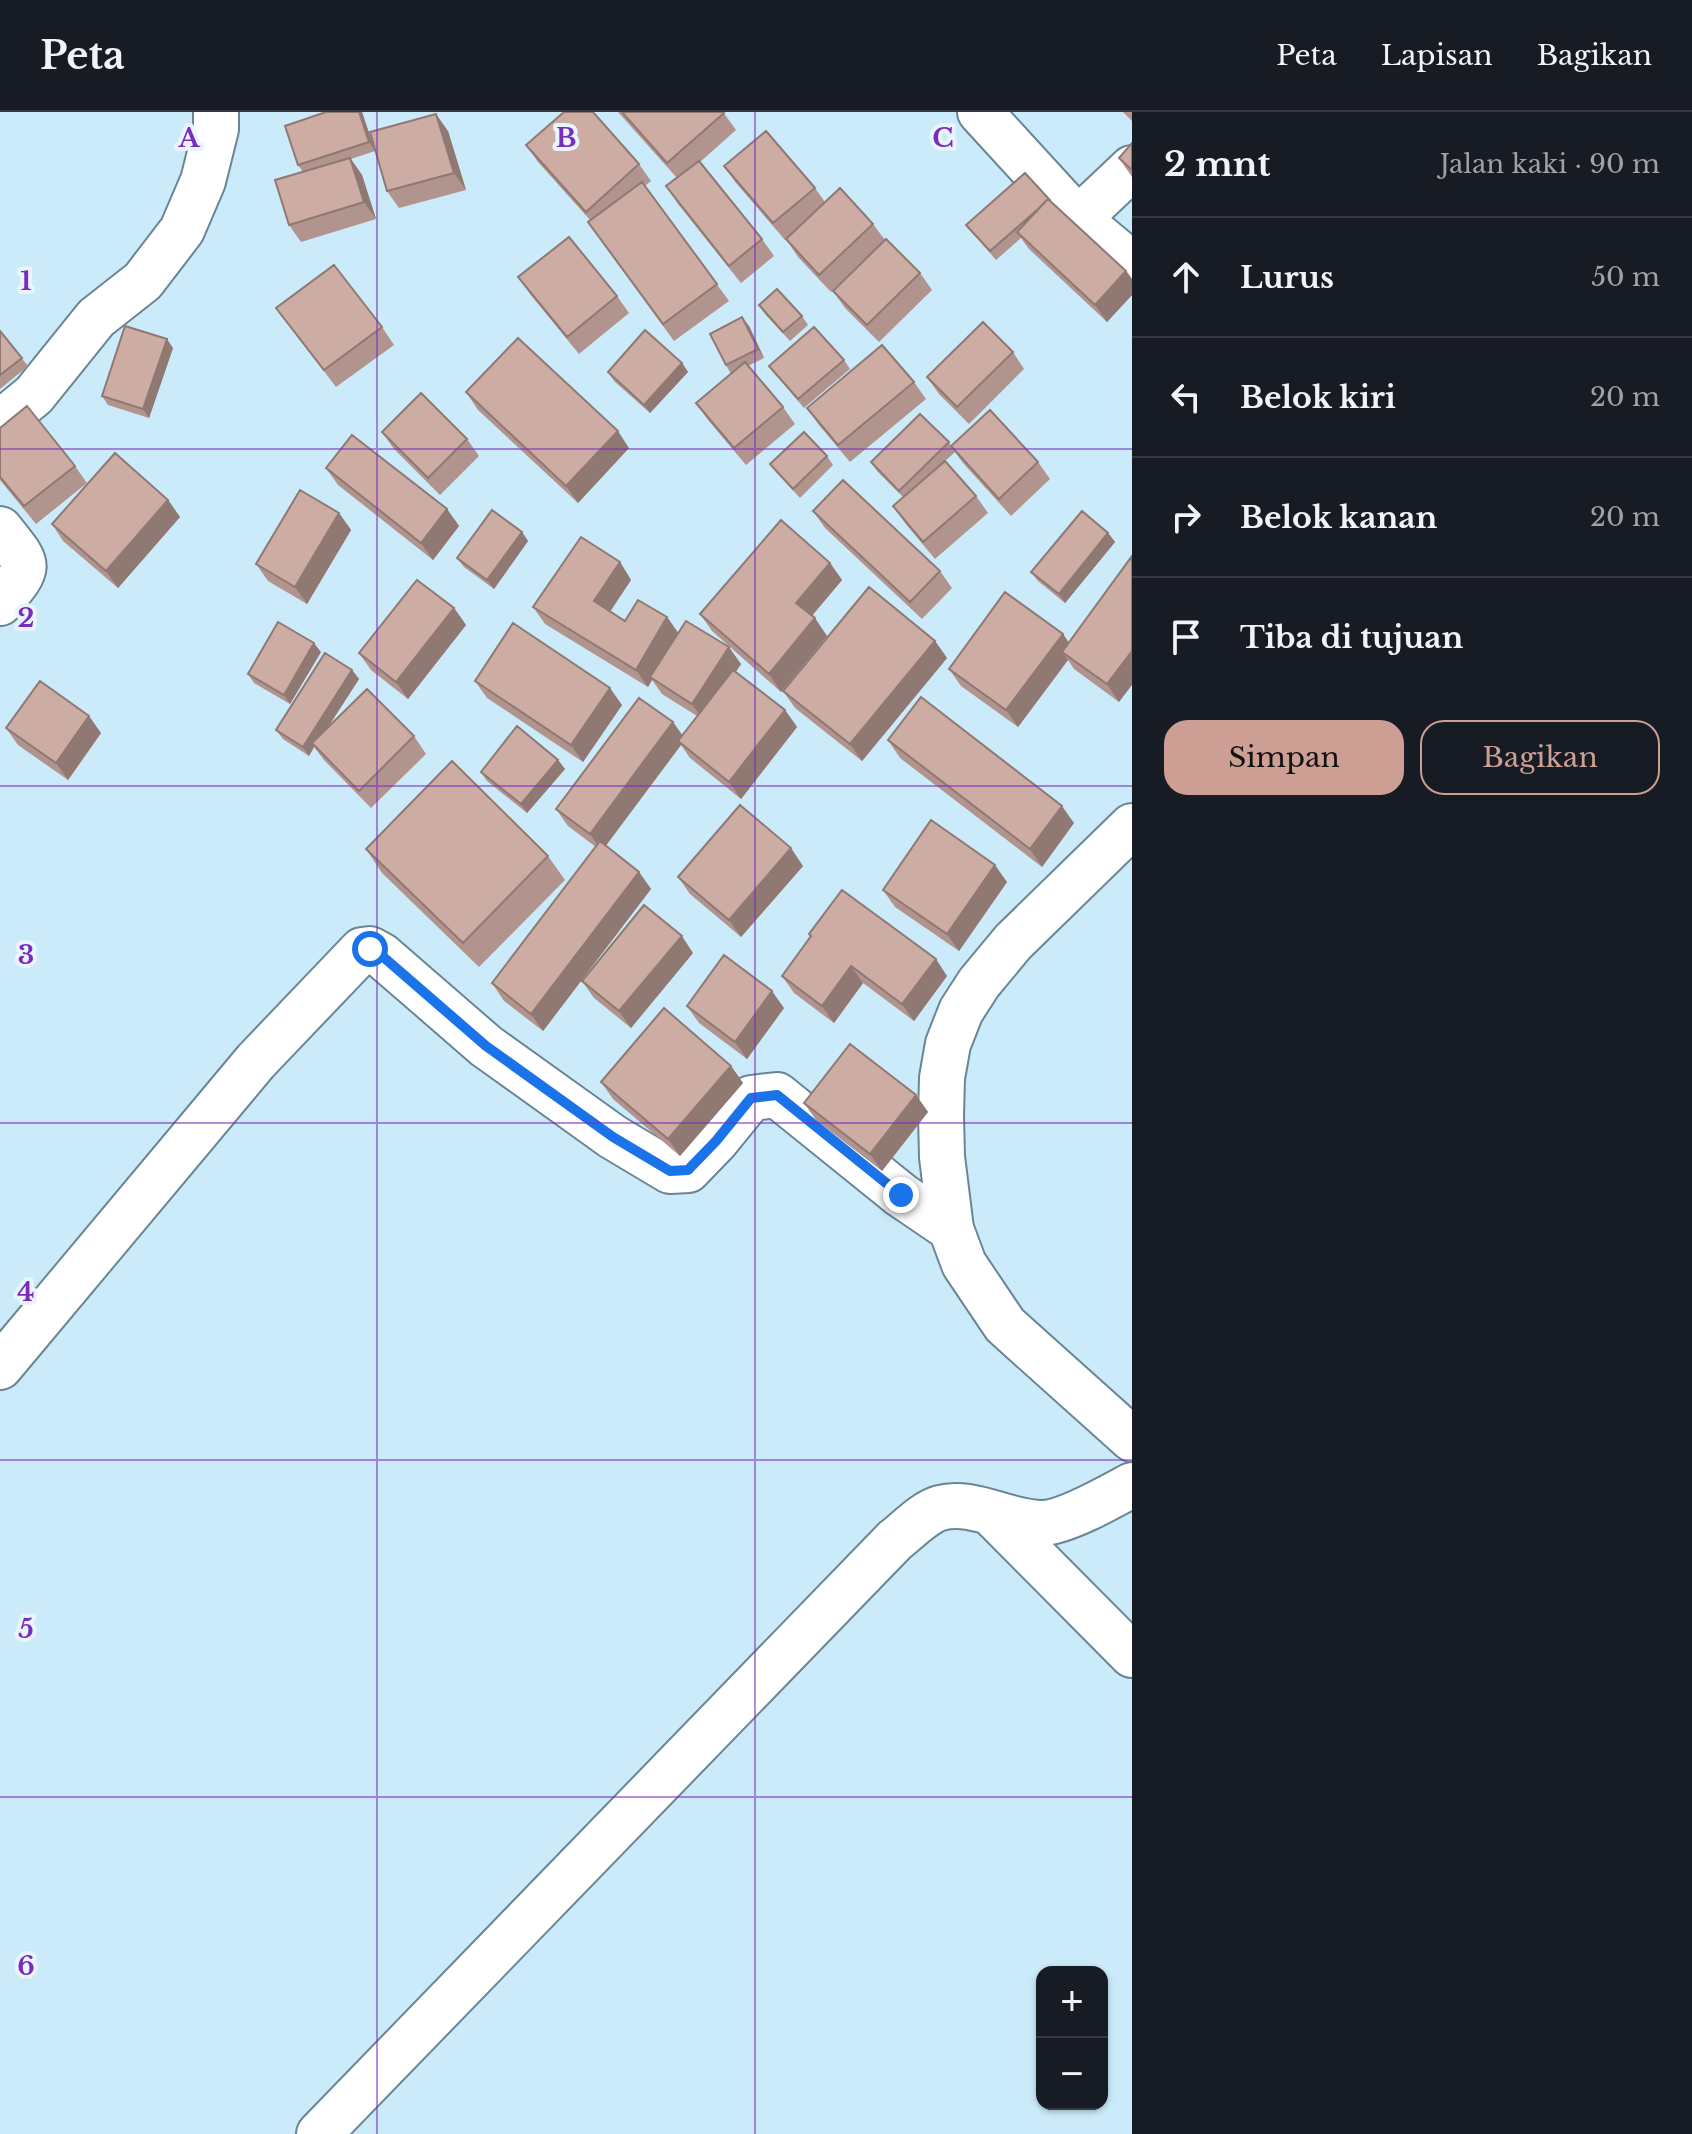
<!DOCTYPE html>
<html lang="id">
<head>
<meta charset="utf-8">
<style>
	body { margin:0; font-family:"Libre Baskerville",serif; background:#20242c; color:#f1f3f6 }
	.controls { position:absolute; right:24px; bottom:24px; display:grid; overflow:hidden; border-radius:16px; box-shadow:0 2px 6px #0004 }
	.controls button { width:72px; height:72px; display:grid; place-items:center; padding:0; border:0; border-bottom:2px solid #363941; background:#171b24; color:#f1f3f6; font:40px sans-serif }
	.stop { position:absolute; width:24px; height:24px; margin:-18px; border:6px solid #1a73e8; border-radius:50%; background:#fff }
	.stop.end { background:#1a73e8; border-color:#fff; box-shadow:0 2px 8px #0008 }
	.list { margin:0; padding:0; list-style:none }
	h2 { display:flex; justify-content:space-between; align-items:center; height:104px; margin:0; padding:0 32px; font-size:34px }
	h2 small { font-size:26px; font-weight:400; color:#9ea1a6 }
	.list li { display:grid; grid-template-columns:52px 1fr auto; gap:24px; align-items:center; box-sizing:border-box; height:120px; padding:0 32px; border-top:2px solid #363941 }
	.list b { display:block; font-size:30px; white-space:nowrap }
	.list em { font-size:26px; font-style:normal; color:#9ea1a6 }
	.actions { display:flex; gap:16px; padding:24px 32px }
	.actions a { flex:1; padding:18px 0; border:2px solid #cc9e94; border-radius:24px; text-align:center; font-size:28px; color:#cc9e94 }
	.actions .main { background:#cc9e94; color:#111 }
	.icon { flex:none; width:44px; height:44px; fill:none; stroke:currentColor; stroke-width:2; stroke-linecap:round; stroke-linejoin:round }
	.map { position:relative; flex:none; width:1132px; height:2022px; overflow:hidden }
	header { display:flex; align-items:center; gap:48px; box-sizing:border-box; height:112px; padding:0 40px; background:#171b24; border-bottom:2px solid #363941 }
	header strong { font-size:38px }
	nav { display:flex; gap:44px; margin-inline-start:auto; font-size:28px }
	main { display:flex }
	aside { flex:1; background:#171b24 }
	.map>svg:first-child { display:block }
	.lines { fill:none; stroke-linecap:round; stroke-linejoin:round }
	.minor-casing { stroke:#698695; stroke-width:48 }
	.minor { stroke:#fff; stroke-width:44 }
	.wall { fill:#b0948d }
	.shaded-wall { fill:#907873 }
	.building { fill:#cdaca4; stroke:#907873; stroke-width:2 }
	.route { stroke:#1a73e8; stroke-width:10 }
	.grid { fill:none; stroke:#7b2cbf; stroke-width:2; stroke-opacity:0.55 }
	.grid-label { font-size:26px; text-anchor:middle; font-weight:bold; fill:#7b2cbf; stroke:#e8f5fc; stroke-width:8; stroke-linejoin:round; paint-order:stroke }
</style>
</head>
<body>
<header>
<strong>Peta</strong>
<nav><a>Peta</a><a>Lapisan</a><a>Bagikan</a></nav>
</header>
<main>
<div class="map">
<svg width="1132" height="2022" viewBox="0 0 1132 2022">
	<rect width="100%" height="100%" fill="#cbebfb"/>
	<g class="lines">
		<defs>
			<path id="minor" d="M 980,0 L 1078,107 L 1132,152
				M 1078,107 L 1132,56
				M 0,311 L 34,283 L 96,206 L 143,169 L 182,118 L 203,69 L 216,17 L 216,0
				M 0,417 C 31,456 32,452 0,491
				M 1132,714 L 1013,830 L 979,871 L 961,899 L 948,932 L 942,966 L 941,1004 L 942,1045 L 951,1117 L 964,1152 L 1005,1213 L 1132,1327
				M 0,1255 L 256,949 L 362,838 L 370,837 L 381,843 L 486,934 L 613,1025 L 670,1059 L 688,1058 L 716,1029 L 751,986 L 777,983 L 901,1083 L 951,1117
				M 993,1403 L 1132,1543
				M 319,2022 L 895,1428 C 908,1418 925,1400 940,1396 C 972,1387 1008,1411 1042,1411 C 1064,1411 1112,1384 1132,1373"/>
		</defs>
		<use href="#minor" class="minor-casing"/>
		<use href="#minor" class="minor"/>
	</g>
	<path class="wall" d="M 362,0 L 375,39 L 351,47 L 362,63 L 376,107 L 301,130 L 289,113 L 303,60 L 298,53 Z
		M 618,0 L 723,0 L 736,18 L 700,50 L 762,127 L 774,144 L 741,171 L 678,92 L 666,74 L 677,66 Z
		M 1123,0 L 1132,0 L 1132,9 Z
		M 448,19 L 466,78 L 399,96 L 387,79 Z
		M 1132,31 L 1132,65 L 1119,46 Z
		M 526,33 L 639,52 L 651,69 L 645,74 L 729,189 L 674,229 L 600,127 L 590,108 L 538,50 Z
		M 724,54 L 815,76 L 825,90 L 873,112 L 885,128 L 920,161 L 932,178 L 879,230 L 845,196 L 833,179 L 856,156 L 831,180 L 798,145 L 786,127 L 788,125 L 785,128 L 736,71 Z
		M 1049,87 L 1126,159 L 1132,167 L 1132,183 L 1107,210 L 1029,137 L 1021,126 L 996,148 L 966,113 Z
		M 518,165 L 617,184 L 629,201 L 579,242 L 530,182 Z
		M 759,193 L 802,204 L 808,213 L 790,229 L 765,202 Z
		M 276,196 L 382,215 L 394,233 L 336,275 Z
		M 749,214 L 764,246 L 748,254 L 783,295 L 795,312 L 746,353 L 708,308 L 696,291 L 731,262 L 726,253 Z
		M 0,219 L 28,254 L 0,277 Z
		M 173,236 L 149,306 L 108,293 L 102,284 Z
		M 1013,240 L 1024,257 L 969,312 L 939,282 L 927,265 Z
		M 844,248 L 850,257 L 804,296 L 769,254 Z
		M 682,251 L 688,260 L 650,301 L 614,269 L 608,260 Z
		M 914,270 L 926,287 L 850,350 L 819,313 L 807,296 Z
		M 466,280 L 629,336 L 578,391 L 478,298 Z
		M 0,316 L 75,354 L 87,371 L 36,412 L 0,368 Z
		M 382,320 L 467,327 L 479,344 L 440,383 L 394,337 Z
		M 949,330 L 951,334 L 1038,350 L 1050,367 L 1011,404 L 963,351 L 955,340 L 944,350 L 976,384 L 988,401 L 935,447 L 905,411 L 893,394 L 903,385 L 877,359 L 871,350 Z
		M 827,344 L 833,353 L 800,386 L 777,361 L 770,352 Z
		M 326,356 L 447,397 L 459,414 L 433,448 L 338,373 Z
		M 168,388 L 180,405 L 118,476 L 63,429 L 52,412 Z
		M 813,399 L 940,459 L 952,476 L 922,507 L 825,416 Z
		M 339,401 L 351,418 L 307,492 L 268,469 L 256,452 Z
		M 522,420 L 528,429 L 494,477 L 464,455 L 457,446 Z
		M 1108,421 L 1115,430 L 1065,491 L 1038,469 L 1031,460 Z
		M 1132,444 L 1119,590 L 1074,557 L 1068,548 L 1018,615 L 961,574 L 949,557 L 1063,522 L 1069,531 Z
		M 620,450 L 631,468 L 610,499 L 625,509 L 667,505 L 678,521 L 741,552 L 735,560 L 785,598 L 797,615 L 741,687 L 690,646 L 681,633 L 605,734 L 639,760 L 651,777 L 543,919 L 504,889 L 492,871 L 596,735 L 568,714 L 556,697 L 673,610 L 682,623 L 697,604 L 662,582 L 652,568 L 648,575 L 545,512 L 533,495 Z
		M 830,451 L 842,468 L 812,504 L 827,524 L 781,580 L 712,519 L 700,502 Z
		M 454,496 L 466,513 L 408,587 L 371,558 L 359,541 Z
		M 935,529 L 947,546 L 862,649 L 795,596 L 783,579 Z
		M 321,540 L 290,592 L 254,571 L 248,562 Z
		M 352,558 L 359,567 L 327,617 L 414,624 L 426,642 L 371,696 L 324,648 L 314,635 L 309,644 L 283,627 L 276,618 Z
		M 475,569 L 622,593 L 583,650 L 487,586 Z
		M 6,616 L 101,621 L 68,668 L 18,633 Z
		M 888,628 L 1074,711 L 1042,755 L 900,646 Z
		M 558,648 L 565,657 L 527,701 L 487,669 L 481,660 Z
		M 366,737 L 548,744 L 565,768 L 479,855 L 382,761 Z
		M 803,754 L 741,825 L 690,782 L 678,765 Z
		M 1007,770 L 959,839 L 895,795 L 883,778 Z
		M 809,822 L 947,864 L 914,909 L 863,871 L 834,911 L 794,881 L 782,864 L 811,825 Z
		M 693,841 L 631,916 L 594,886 L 582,869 Z
		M 687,894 L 784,896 L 747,947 L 699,911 Z
		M 731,954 L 743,971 L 680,1044 L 613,987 L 601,970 Z
		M 916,983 L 928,1000 L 882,1059 L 816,1008 L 804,991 Z"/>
	<path class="shaded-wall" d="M 359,0 L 362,0 L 375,39 L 369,30 Z
		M 436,2 L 448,19 L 466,78 L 454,61 Z
		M 350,46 L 362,63 L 376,107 L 364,90 Z
		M 1126,159 L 1132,167 L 1132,183 L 1107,210 L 1095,193 Z
		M 742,205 L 749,214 L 764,246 L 758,237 Z
		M 167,227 L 173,236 L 149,306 L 143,297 Z
		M 682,251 L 688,260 L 650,301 L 644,293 Z
		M 618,319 L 629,336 L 578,391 L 566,374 Z
		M 168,388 L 180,405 L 118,476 L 106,459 Z
		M 447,397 L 459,414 L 433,448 L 421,431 Z
		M 339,401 L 351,418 L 307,492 L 295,475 Z
		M 522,420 L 528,429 L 494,477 L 487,468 Z
		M 1108,421 L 1115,430 L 1065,491 L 1059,482 Z
		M 620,450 L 631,468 L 606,506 L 594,489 Z
		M 830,451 L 842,468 L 808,508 L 796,491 Z
		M 454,496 L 466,513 L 408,587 L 396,570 Z
		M 667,505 L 679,522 L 650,565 L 652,568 L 648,575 L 636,558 Z
		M 815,506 L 827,524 L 781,580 L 769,562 Z
		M 1063,522 L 1074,539 L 1062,540 L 1068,548 L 1018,615 L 1006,598 Z
		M 935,529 L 947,546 L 862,649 L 850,632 Z
		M 314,531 L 321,540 L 290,592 L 284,583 Z
		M 729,535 L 741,552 L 704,609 L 692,592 Z
		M 1132,539 L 1132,573 L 1119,590 L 1107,572 Z
		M 352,558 L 359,567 L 315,635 L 312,631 L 314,635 L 309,644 L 303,635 Z
		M 610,576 L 622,593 L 583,650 L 571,633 Z
		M 785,598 L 797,615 L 741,687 L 729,670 Z
		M 89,604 L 101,621 L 68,668 L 56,651 Z
		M 673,610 L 685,627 L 678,629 L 681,633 L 602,739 L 590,722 Z
		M 558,648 L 565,657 L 527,701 L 521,692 Z
		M 1062,694 L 1074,711 L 1042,755 L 1030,737 Z
		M 791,736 L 803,754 L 741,825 L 729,808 Z
		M 995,753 L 1007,770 L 959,839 L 947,822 Z
		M 639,760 L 651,777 L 543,919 L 531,902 Z
		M 682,824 L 693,841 L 631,916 L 619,899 Z
		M 936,847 L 947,864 L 914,909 L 902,892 Z
		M 851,854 L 863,871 L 834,911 L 822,894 Z
		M 772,879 L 784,896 L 747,947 L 735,930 Z
		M 731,954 L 743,971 L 680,1044 L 668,1027 Z
		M 916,983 L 928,1000 L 882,1059 L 870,1042 Z"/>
	<path class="building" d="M 326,0 L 359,0 L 369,30 L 298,53 L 285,14 Z
		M 564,0 L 593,0 L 639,52 L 586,100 L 526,33 Z
		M 622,0 L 723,0 L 724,1 L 667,51 Z
		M 436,2 L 454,61 L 387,79 L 370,20 Z
		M 766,19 L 815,76 L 773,111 L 724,54 Z
		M 1132,31 L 1132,58 L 1119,46 Z
		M 350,46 L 364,90 L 289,113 L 275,68 Z
		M 699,49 L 762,127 L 729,154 L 666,74 Z
		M 1025,61 L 1049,87 L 1048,87 L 1037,98 L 990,139 L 966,113 Z
		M 642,70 L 717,172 L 663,212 L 588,110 Z
		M 840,76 L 873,112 L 819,163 L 786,127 Z
		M 1048,87 L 1126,159 L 1095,193 L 1017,120 Z
		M 569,125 L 617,184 L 567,225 L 518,165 Z
		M 886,127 L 920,161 L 867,213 L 833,179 Z
		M 334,153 L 382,215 L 324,258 L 276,196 Z
		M 777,177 L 802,204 L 783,220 L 759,193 Z
		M 742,205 L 758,237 L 726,253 L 710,222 Z
		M 983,210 L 1013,240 L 957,295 L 927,265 Z
		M 125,214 L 167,227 L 143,297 L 102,284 Z
		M 814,215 L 844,248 L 798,287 L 769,254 Z
		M 645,218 L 682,251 L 644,293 L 608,260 Z
		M 0,219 L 22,246 L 0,263 Z
		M 518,226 L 618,319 L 566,374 L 466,280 Z
		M 882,233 L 914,270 L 838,333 L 807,296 Z
		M 745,250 L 783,295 L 734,336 L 696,291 Z
		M 421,281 L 467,327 L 428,366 L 382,320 Z
		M 27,294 L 75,354 L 24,394 L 0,365 L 0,316 Z
		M 990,298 L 1038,350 L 999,387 L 951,334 Z
		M 920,302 L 949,330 L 899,379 L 871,350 Z
		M 804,320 L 827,344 L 793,377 L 770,352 Z
		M 352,323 L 447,397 L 421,431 L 326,356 Z
		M 115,341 L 168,388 L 106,459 L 52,412 Z
		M 945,349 L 976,384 L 923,430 L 893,394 Z
		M 843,368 L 940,459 L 910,490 L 813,399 Z
		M 300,378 L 339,401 L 295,475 L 256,452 Z
		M 492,398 L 522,420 L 487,468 L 457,446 Z
		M 1082,399 L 1108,421 L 1059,482 L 1031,460 Z
		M 781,408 L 830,451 L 796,491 L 815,506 L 769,562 L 700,502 Z
		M 581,425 L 620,450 L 594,489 L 625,509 L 638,488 L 667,505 L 636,558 L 533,495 Z
		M 1132,444 L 1132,539 L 1107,572 L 1062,540 Z
		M 417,468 L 454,496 L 396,570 L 359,541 Z
		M 869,475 L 935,529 L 850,632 L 783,579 Z
		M 1005,480 L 1063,522 L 1006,598 L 949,557 Z
		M 686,509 L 729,535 L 692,592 L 650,565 Z
		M 278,510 L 314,531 L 284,583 L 248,562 Z
		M 513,511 L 610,576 L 571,633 L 475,569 Z
		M 325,541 L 352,558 L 303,635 L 276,618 Z
		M 733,558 L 785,598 L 729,670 L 678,629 Z
		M 40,569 L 89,604 L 56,651 L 6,616 Z
		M 367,577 L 414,624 L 359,679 L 312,631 Z
		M 921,585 L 1062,694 L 1030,737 L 888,628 Z
		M 639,586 L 673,610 L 590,722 L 556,697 Z
		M 517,614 L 558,648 L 521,692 L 481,660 Z
		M 452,649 L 548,744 L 463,831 L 366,737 Z
		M 740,693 L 791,736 L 729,808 L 678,765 Z
		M 931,708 L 995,753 L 947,822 L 883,778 Z
		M 600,729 L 639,760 L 531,902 L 492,871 Z
		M 842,778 L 936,847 L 902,892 L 851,854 L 822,894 L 782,864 L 811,824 L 809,822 Z
		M 644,793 L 682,824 L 619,899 L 582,869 Z
		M 724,843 L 772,879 L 735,930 L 687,894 Z
		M 664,896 L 731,954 L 668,1027 L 601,970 Z
		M 850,932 L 916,983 L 870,1042 L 804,991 Z"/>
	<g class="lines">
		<path class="route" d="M 370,837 L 381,843 L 486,934 L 613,1025 L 670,1059 L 688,1058 L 716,1029 L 751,986 L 777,983 L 901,1083"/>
	</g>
	<path class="grid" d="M 377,0 L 377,2022M 755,0 L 755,2022M 0,337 L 1132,337M 0,674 L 1132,674M 0,1011 L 1132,1011M 0,1348 L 1132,1348M 0,1685 L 1132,1685"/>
	<g class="grid-label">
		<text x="189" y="35">A</text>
		<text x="566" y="35">B</text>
		<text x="943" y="35">C</text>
		<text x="26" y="178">1</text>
		<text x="26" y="515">2</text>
		<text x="26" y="852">3</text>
		<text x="26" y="1189">4</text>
		<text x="26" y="1526">5</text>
		<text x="26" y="1863">6</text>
	</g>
</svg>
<div class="controls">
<button>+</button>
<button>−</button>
</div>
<div class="stop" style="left:370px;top:837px"></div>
<div class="stop end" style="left:901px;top:1083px"></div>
</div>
<aside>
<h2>2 mnt<small>Jalan kaki · 90 m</small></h2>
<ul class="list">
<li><svg class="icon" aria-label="ahead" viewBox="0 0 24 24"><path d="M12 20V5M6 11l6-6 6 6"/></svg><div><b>Lurus</b></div><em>50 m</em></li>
<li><svg class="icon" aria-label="left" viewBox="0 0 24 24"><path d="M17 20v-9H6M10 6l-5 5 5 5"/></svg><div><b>Belok kiri</b></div><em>20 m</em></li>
<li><svg class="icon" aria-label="right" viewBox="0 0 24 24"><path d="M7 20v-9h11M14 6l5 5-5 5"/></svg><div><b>Belok kanan</b></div><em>20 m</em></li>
<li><svg class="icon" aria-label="arrive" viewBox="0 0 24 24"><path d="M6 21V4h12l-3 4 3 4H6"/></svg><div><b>Tiba di tujuan</b></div></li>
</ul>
<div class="actions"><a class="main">Simpan</a><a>Bagikan</a></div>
</aside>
</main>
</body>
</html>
